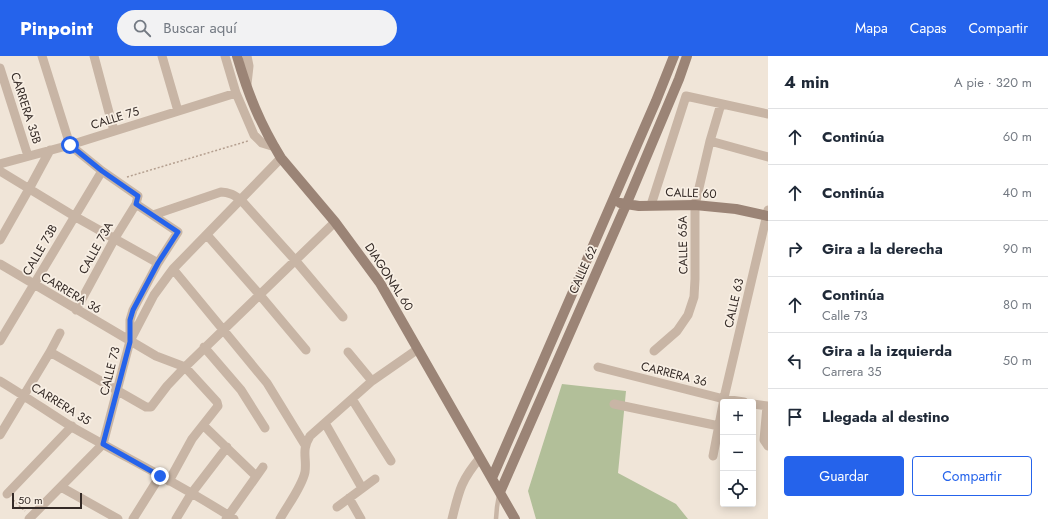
<!DOCTYPE html>
<html lang="es">
<head>
<meta charset="utf-8">
<style>
	body { margin:0; font-family:Jost,sans-serif; background:#f2f2f3; color:#1f2937 }
	.controls { position:absolute; right:12px; bottom:12px; display:grid; overflow:hidden; border-radius:4px; box-shadow:0 2px 10px #0003 }
	.controls button { width:36px; height:36px; display:grid; place-items:center; padding:0; border:0; border-bottom:1px solid #e0e1e3; background:#fff; color:#1f2937; font:20px sans-serif }
	.scale { position:absolute; left:12px; bottom:10px; width:70px; box-sizing:border-box; padding-left:4px; border:2px solid #342a26; border-top:0; font-size:11px; line-height:14px; white-space:nowrap; color:#342a26; -webkit-text-stroke:3px #f8efe4; paint-order:stroke }
	.stop { position:absolute; width:12px; height:12px; margin:-9px; border:3px solid #2563eb; border-radius:50%; background:#fff }
	.stop.end { background:#2563eb; border-color:#fff; box-shadow:0 1px 4px #0008 }
	.list { margin:0; padding:0; list-style:none }
	h2 { display:flex; justify-content:space-between; align-items:center; height:52px; margin:0; padding:0 16px; font-size:17px }
	h2 small { font-size:13px; font-weight:400; color:#747a83 }
	.list li { display:grid; grid-template-columns:26px 1fr auto; gap:12px; align-items:center; box-sizing:border-box; height:56px; padding:0 16px; border-top:1px solid #e0e1e3 }
	.list b { display:block; font-size:15px; white-space:nowrap }
	.list p { margin:0; font-size:13px; white-space:nowrap; color:#747a83 }
	.list em { font-size:13px; font-style:normal; color:#747a83 }
	.actions { display:flex; gap:8px; padding:12px 16px }
	.actions a { flex:1; padding:9px 0; border:1px solid #2563eb; border-radius:4px; text-align:center; font-size:14px; color:#2563eb }
	.actions .main { background:#2563eb; color:#fff }
	.icon { flex:none; width:22px; height:22px; fill:none; stroke:currentColor; stroke-width:2; stroke-linecap:round; stroke-linejoin:round }
	.map { position:relative; flex:none; width:768px; height:463px; overflow:hidden }
	header { display:flex; align-items:center; gap:24px; box-sizing:border-box; height:56px; padding:0 20px; background:#2563eb; color:#fff }
	header strong { font-size:19px }
	nav { display:flex; gap:22px; margin-inline-start:auto; font-size:14px }
	.search { width:280px; height:36px; background:#f2f2f3; display:flex; align-items:center; gap:10px; box-sizing:border-box; padding:0 14px; border-radius:22px; color:#747a83; font-size:15px }
	main { display:flex }
	aside { flex:1; background:#fff }
	.map>svg:first-child { display:block }
	.green { fill:#b2bf99 }
	.lines { fill:none; stroke-linecap:round; stroke-linejoin:round }
	.path { stroke:#b49f8f; stroke-width:1.5; stroke-dasharray:2 2; stroke-linecap:butt }
	.lane { stroke:#c8b5a5; stroke-width:4.5 }
	.street { stroke:#c8b5a5; stroke-width:9 }
	.secondary { stroke:#9b8476; stroke-width:10 }
	.route { stroke:#2563eb; stroke-width:5 }
	.labels { text-anchor:middle; stroke-width:3.5; stroke-linejoin:round; paint-order:stroke }
	.street-label { font-size:12px; fill:#342a26; stroke:#f8efe4 }
</style>
</head>
<body>
<header>
<strong>Pinpoint</strong>
<div class="search"><svg class="icon" aria-label="search" viewBox="0 0 24 24"><circle cx="10" cy="10" r="6"/><path d="M15 15l6 6"/></svg>Buscar aquí</div>
<nav><a>Mapa</a><a>Capas</a><a>Compartir</a></nav>
</header>
<main>
<div class="map">
<svg width="768" height="463" viewBox="0 0 768 463">
	<rect width="100%" height="100%" fill="#f0e5d8"/>
	<path class="green" d="M 562,328 L 626,335 L 618,417 L 676,448 L 688,463 L 536,463 L 528,435 Z"/>
	<g class="lines">
		<path class="path" d="M 127,121 L 248,85
			M 13,444 L 25,455"/>
		<path class="lane" d="M 496,463 L 497,451 L 499,439"/>
		<path class="street" d="M 42,0 L 70,89 L 102,115 L 138,140 L 136,148 L 115,182 L 76,254
			M 94,0 L 114,75
			M 162,0 L 178,55
			M 225,0 L 236,37 L 254,79 L 262,87 L 275,91
			M 0,12 L 28,100
			M 247,28 L 249,10 L 247,0
			M 710,85 L 768,101
			M 0,108 L 70,89 L 236,37
			M 0,115 L 74,160 L 158,207
			M 651,149 L 686,40 L 768,58
			M 153,159 L 221,136 C 229,136 234,139 241,144 L 295,204 L 343,261
			M 207,179 L 259,238 L 306,294
			M 0,184 L 29,133 L 50,94
			M 0,208 L 156,300 L 185,311 L 217,346 L 218,350 L 192,383 L 169,425
			M 173,213 L 267,327 L 305,389
			M 130,283 L 130,264 L 133,254 L 158,207 L 178,176 L 136,148
			M 0,285 L 102,115
			M 204,291 L 241,334 L 265,372
			M 654,295 L 677,275 L 688,259 L 694,241 L 695,223 L 695,149 L 710,85 L 721,48
			M 50,296 L 146,351 L 151,351 L 167,330 L 185,311 L 335,166
			M 348,296 L 372,325
			M 598,311 L 724,343 L 744,346
			M 0,325 C 25,340 48,356 72,371 C 126,402 182,429 234,463
			M 352,343 L 391,405
			M 723,346 L 768,154
			M 614,348 L 719,370
			M 753,348 L 768,350
			M 767,350 L 764,384 L 768,390
			M 325,367 L 362,432
			M 203,369 L 256,420
			M 0,379 L 50,296 L 60,277
			M 713,400 L 723,348
			M 61,431 L 118,463
			M 7,438 L 72,370
			M 349,442 L 361,463
			M 337,451 L 375,423
			M 29,463 L 103,388 L 130,285 L 154,239 L 173,213 L 281,102
			M 133,463 L 160,420
			M 176,463 L 191,438 L 227,391
			M 226,463 L 263,411
			M 280,463 C 287,450 302,431 305,416 C 307,401 301,395 310,380 L 372,325 L 418,293
			M 452,463 C 459,435 461,424 480,402"/>
		<path class="secondary" d="M 237,0 C 248,38 260,68 281,102 L 335,166 L 380,227 L 515,463
			M 620,147 L 639,150 L 695,149 L 736,153 L 768,160
			M 492,422 L 656,45 L 674,0
			M 500,436 L 626,149 L 679,23 L 687,0"/>
	</g>
	<g class="lines">
		<path class="route" d="M 70,89 L 102,115 L 138,140 L 136,148 L 178,176 L 158,207 L 133,254 L 130,264 L 130,286 L 103,388 L 160,420"/>
	</g>
	<g class="labels">
		<g class="street-label">
			<text transform="translate(26 52) rotate(72)" y="4">CARRERA 35B</text>
			<text transform="translate(115 62) rotate(-17)" y="4">CALLE 75</text>
			<text transform="translate(691 137) rotate(2)" y="4">CALLE 60</text>
			<text transform="translate(683 189) rotate(-91)" y="4">CALLE 65A</text>
			<text transform="translate(96 192) rotate(-61)" y="4">CALLE 73A</text>
			<text transform="translate(40 194) rotate(-60)" y="4">CALLE 73B</text>
			<text transform="translate(583 214) rotate(-66)" y="4">CALLE 62</text>
			<text transform="translate(389 221) rotate(57)" y="4">DIAGONAL 60</text>
			<text transform="translate(71 237) rotate(31)" y="4">CARRERA 36</text>
			<text transform="translate(734 247) rotate(-77)" y="4">CALLE 63</text>
			<text transform="translate(110 315) rotate(-76)" y="4">CALLE 73</text>
			<text transform="translate(674 318) rotate(14)" y="4">CARRERA 36</text>
			<text transform="translate(61 348) rotate(32)" y="4">CARRERA 35</text>
		</g>
	</g>
</svg>
<div class="controls">
<button>+</button>
<button>−</button>
<button><svg class="icon" aria-label="locate" viewBox="0 0 24 24"><circle cx="12" cy="12" r="6"/><path d="M12 2v4M12 18v4M2 12h4M18 12h4"/></svg></button>
</div>
<div class="scale">50 m</div>
<div class="stop" style="left:70px;top:89px"></div>
<div class="stop end" style="left:160px;top:420px"></div>
</div>
<aside>
<h2>4 min<small>A pie · 320 m</small></h2>
<ul class="list">
<li><svg class="icon" aria-label="ahead" viewBox="0 0 24 24"><path d="M12 20V5M6 11l6-6 6 6"/></svg><div><b>Continúa</b></div><em>60 m</em></li>
<li><svg class="icon" aria-label="ahead" viewBox="0 0 24 24"><path d="M12 20V5M6 11l6-6 6 6"/></svg><div><b>Continúa</b></div><em>40 m</em></li>
<li><svg class="icon" aria-label="right" viewBox="0 0 24 24"><path d="M7 20v-9h11M14 6l5 5-5 5"/></svg><div><b>Gira a la derecha</b></div><em>90 m</em></li>
<li><svg class="icon" aria-label="ahead" viewBox="0 0 24 24"><path d="M12 20V5M6 11l6-6 6 6"/></svg><div><b>Continúa</b><p>Calle 73</p></div><em>80 m</em></li>
<li><svg class="icon" aria-label="left" viewBox="0 0 24 24"><path d="M17 20v-9H6M10 6l-5 5 5 5"/></svg><div><b>Gira a la izquierda</b><p>Carrera 35</p></div><em>50 m</em></li>
<li><svg class="icon" aria-label="arrive" viewBox="0 0 24 24"><path d="M6 21V4h12l-3 4 3 4H6"/></svg><div><b>Llegada al destino</b></div></li>
</ul>
<div class="actions"><a class="main">Guardar</a><a>Compartir</a></div>
</aside>
</main>
</body>
</html>
